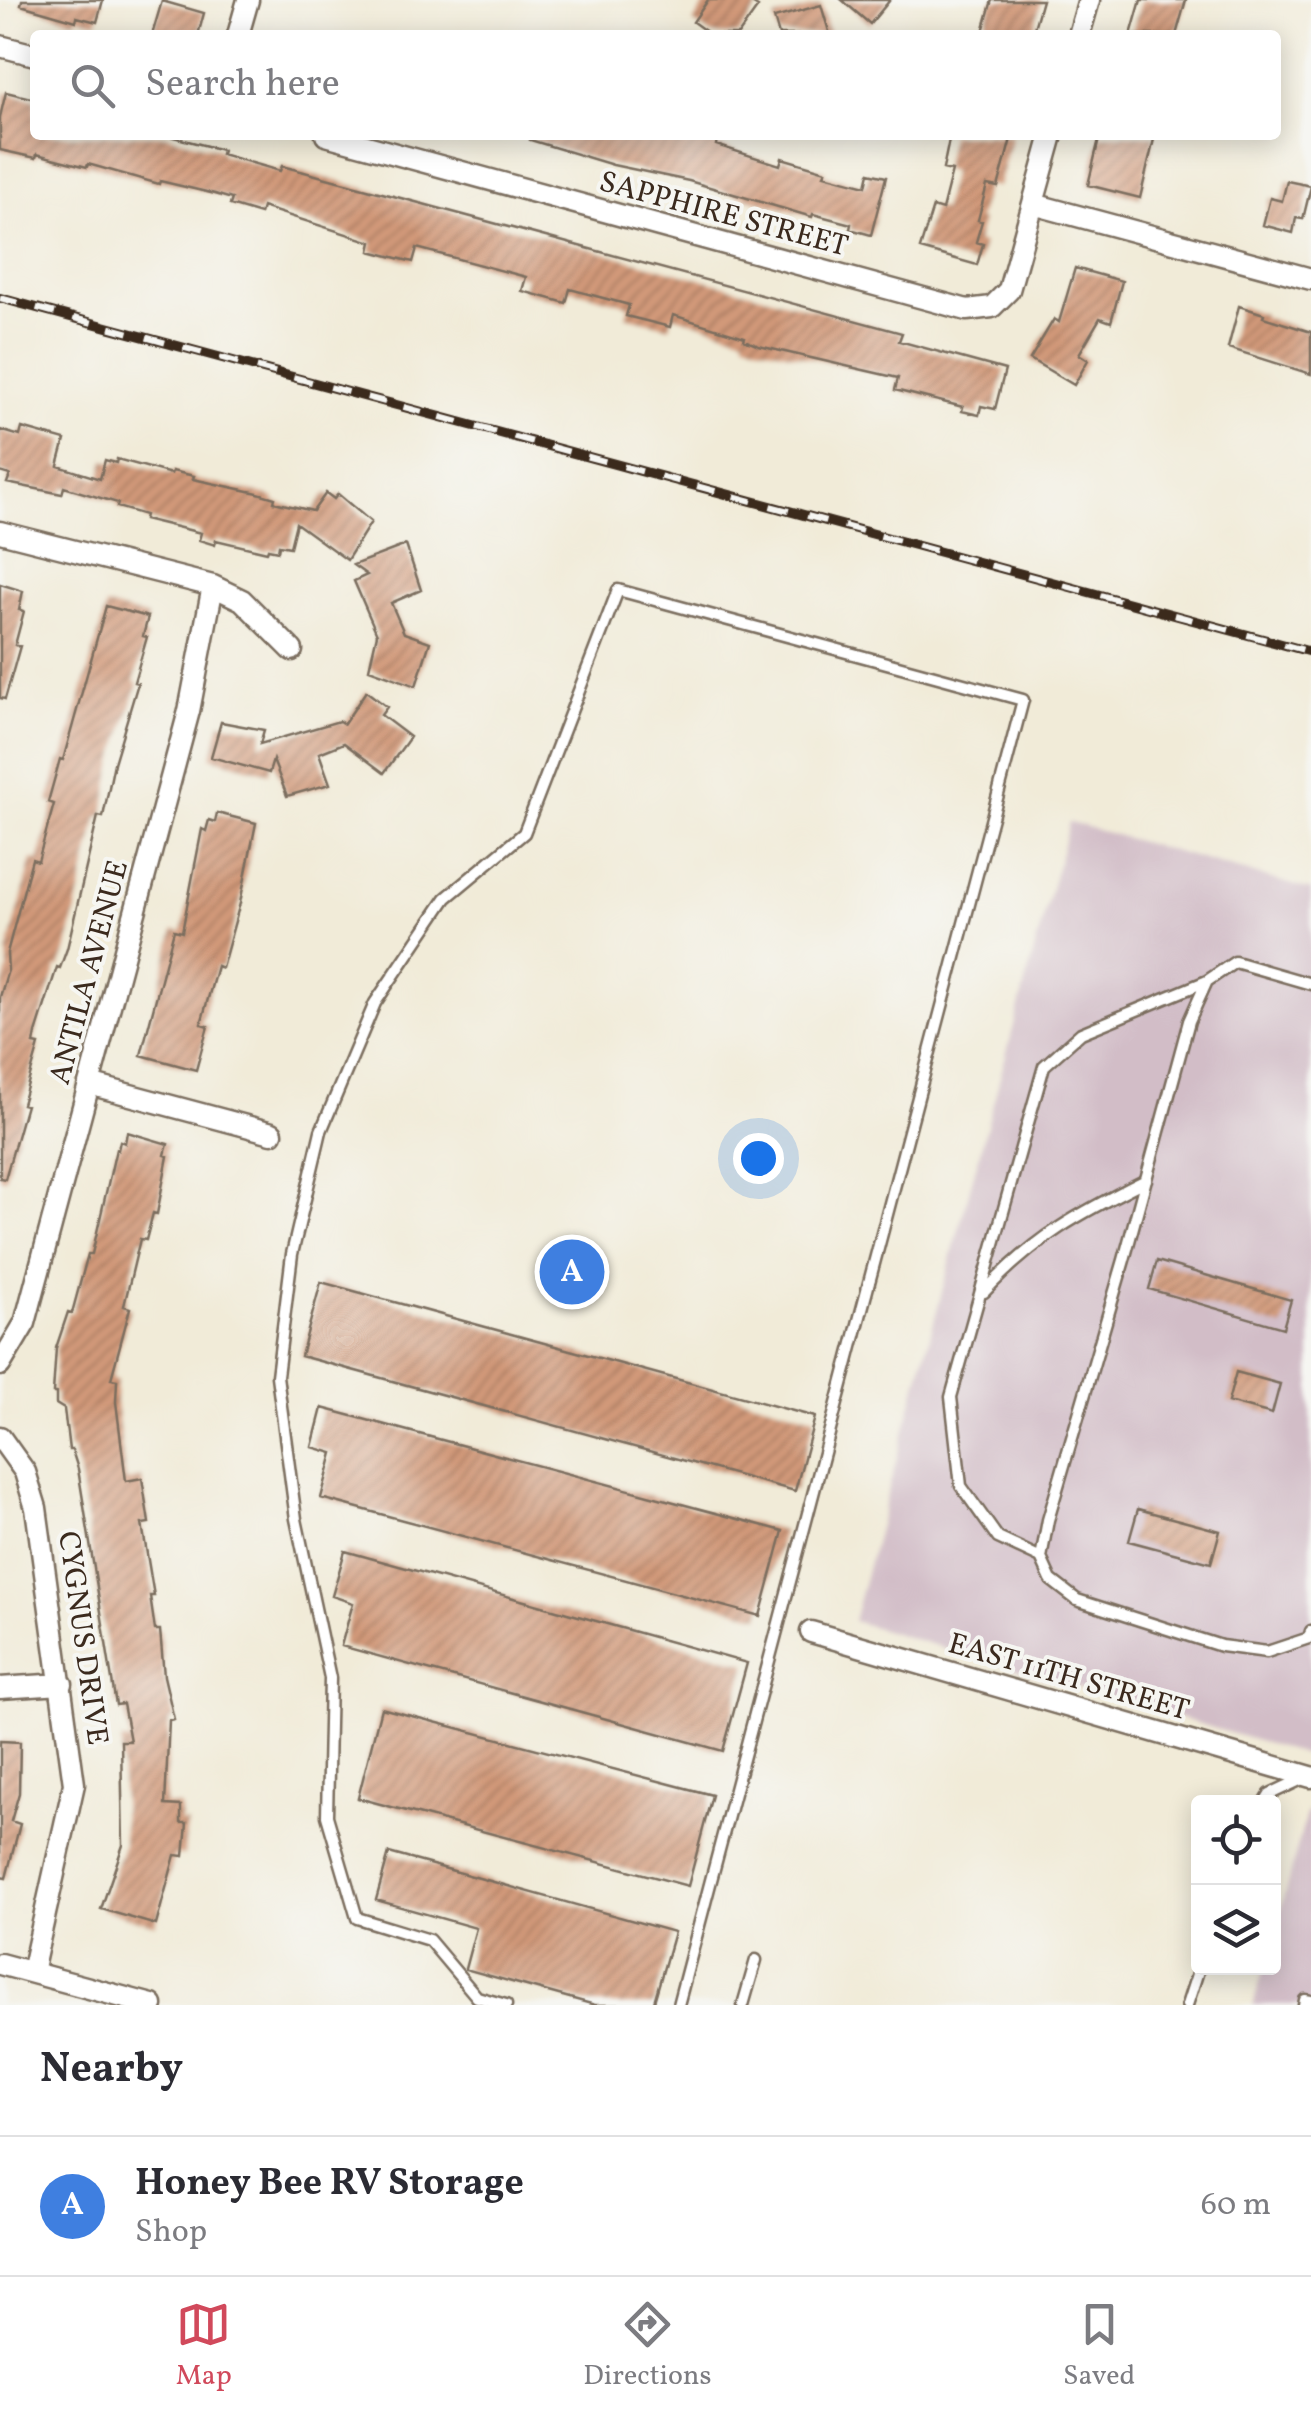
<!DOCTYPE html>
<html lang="en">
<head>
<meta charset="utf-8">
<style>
	body { margin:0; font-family:Vollkorn,serif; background:#f2f2f3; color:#2b2b33 }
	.controls { position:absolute; right:30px; bottom:30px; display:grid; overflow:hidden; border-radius:10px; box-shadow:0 5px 25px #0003 }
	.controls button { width:90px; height:90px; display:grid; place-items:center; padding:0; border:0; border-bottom:2px solid #e1e1e2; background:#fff; color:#2b2b33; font:50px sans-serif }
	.you { position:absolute; left:758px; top:1158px; width:35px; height:35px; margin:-25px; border:8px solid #fff; border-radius:50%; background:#1a73e8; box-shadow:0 0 0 15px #1a73e833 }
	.badge { display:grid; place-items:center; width:65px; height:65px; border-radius:50%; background:#d1495b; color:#fff; font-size:32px; font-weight:700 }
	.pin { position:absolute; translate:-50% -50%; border:5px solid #fff; box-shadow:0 2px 10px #0006 }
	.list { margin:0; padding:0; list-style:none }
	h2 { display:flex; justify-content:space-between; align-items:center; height:130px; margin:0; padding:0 40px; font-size:42px }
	h2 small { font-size:32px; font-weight:400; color:#7c7c81 }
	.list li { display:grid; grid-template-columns:65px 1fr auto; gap:30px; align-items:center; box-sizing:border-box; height:140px; padding:0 40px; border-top:2px solid #e1e1e2 }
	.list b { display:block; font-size:38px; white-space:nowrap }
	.list p { margin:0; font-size:32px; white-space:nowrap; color:#7c7c81 }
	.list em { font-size:32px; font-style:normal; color:#7c7c81 }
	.icon { flex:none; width:55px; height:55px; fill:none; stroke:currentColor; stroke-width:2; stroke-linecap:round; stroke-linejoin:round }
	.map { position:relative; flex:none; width:1311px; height:2005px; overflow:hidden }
	.search { position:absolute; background:#fff; box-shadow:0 5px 25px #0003; left:30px; right:30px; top:30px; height:110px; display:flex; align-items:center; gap:25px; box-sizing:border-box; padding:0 35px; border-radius:10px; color:#7c7c81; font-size:38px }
	.sheet { height:270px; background:#fff }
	nav { display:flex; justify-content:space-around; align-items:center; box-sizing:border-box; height:140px; border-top:2px solid #e1e1e2; background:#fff; font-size:28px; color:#7c7c81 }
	nav a { display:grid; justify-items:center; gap:5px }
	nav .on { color:#d1495b }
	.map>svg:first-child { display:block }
	.industrial { fill:#d2bdc7 }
	.building { fill:url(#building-hatch) }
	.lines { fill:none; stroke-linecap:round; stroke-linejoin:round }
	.lane-casing { stroke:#7b6e5f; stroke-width:15 }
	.street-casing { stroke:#7b6e5f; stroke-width:25 }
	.lane { stroke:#fff; stroke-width:10 }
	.street { stroke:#fff; stroke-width:20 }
	.rail-casing { stroke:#3b2a1e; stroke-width:10 }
	.rail { stroke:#f6f6f2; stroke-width:6; stroke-dasharray:19; stroke-linecap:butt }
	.labels { text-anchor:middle; stroke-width:8; stroke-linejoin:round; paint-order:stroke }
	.street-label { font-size:30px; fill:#3b2a1e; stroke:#f6f6f2 }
</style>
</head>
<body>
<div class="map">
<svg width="1311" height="2005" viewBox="0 0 1311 2005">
	<defs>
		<pattern id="building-hatch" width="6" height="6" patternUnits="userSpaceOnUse" patternTransform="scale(2.5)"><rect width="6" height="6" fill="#d19979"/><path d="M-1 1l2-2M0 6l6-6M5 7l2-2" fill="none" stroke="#ab7d63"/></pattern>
	</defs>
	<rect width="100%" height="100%" fill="#f6f6f2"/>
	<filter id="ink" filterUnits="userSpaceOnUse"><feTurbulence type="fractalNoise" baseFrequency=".01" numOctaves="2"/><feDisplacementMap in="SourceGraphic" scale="20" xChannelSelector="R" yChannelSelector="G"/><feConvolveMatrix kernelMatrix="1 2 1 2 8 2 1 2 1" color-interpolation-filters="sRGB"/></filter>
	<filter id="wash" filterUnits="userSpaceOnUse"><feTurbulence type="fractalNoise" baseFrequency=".0048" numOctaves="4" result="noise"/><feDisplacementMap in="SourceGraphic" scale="40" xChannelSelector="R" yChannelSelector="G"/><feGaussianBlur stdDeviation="2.25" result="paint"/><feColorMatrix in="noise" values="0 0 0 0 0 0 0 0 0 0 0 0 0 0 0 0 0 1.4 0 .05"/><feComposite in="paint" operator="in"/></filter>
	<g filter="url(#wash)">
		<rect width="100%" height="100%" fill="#f1ebd8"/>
		<path class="industrial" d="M 1069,822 L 1311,890 L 1311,1757 L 853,1621 Z
			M 1307,1811 L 1311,1812 L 1311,2005 L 1253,2005 L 1264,1968 L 1274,1968 L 1274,1932 Z"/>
		<g id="blocks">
			<path class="building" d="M 22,0 L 103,0 L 97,22 L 77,17 L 76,21 L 21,5 Z
				M 708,0 L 747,0 L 758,7 L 738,35 L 711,35 L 693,22 Z
				M 842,0 L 890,0 L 870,24 Z
				M 992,0 L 1042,0 L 1032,35 L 982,35 Z
				M 1141,0 L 1186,0 L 1176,35 L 1131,35 Z
				M 162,1 L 204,13 L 198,35 L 152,35 Z
				M 821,5 L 830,35 L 779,35 L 774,18 Z
				M 6,92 L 35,99 L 35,135 L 166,135 L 222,150 L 221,154 L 280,171 L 282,166 L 902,333 L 899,341 L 1005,370 L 995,409 L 981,406 L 979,415 L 962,411 L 963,407 L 895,390 L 898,378 L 759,346 L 744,340 L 745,337 L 673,315 L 670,327 L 626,316 L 629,305 L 570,289 L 566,303 L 522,291 L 526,277 L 417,248 L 413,262 L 370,251 L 372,242 L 262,207 L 260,214 L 230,205 L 232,199 L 215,194 L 160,181 L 159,184 L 88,164 L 87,167 L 37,154 L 36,158 L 0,150 L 0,117 Z
				M 531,135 L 695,135 L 717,140 L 716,145 L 780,165 L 782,158 L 826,171 L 824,175 L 866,186 L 869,173 L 886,177 L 871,235 L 850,229 L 851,224 L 813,214 L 812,217 L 689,181 L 613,165 L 530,140 Z
				M 950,135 L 1012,135 L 998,187 L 987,185 L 978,220 L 982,221 L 976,242 L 983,244 L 977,265 L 920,249 L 933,207 L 942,210 L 952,171 L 943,169 Z
				M 1100,135 L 1155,135 L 1140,198 L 1088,185 Z
				M 1287,181 L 1311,186 L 1303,219 L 1296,218 L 1293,233 L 1263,225 L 1270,198 L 1282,201 Z
				M 1075,268 L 1122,281 L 1111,322 L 1100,318 L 1079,354 L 1088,360 L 1074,385 L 1030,359 L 1054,319 L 1059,322 Z
				M 1239,306 L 1264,314 L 1263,317 L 1311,332 L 1311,374 L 1228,348 Z
				M 22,428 L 65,440 L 58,466 L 100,479 L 105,460 L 116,463 L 117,459 L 171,474 L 172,471 L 194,476 L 193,479 L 258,493 L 275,498 L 274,502 L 313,511 L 326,493 L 334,499 L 338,494 L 371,522 L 347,560 L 296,523 L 290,547 L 279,545 L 278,551 L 268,549 L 267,552 L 216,540 L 215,545 L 199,540 L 201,533 L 144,519 L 145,515 L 117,507 L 118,503 L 64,487 L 62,494 L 7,483 L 10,475 L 0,472 L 0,430 L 20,436 Z
				M 406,545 L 421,590 L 391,603 L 404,633 L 430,642 L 416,686 L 369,669 L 377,634 L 354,581 L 367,575 L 353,565 Z
				M 0,584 L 23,591 L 19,610 L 24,611 L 15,645 L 20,646 L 5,699 L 0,698 Z
				M 106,606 L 148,617 L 143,636 L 147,637 L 134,682 L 138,683 L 114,763 L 103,817 L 98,816 L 67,949 L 60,968 L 57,967 L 36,1033 L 34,1044 L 39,1045 L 22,1104 L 26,1105 L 5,1179 L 0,1178 L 0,997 L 8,970 L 7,953 L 32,859 L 38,861 L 54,804 L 48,802 L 60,759 L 63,760 Z
				M 366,691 L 387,707 L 381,715 L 410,737 L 384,773 L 344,743 L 319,753 L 330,784 L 287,796 L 273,760 L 269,773 L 211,757 L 221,722 L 264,730 L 260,744 L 339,721 L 344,724 Z
				M 217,813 L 256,823 L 240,903 L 222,968 L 217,966 L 201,1024 L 208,1026 L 196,1070 L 141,1055 L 174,930 L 182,932 L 202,829 L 206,831 L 209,820 L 215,822 Z
				M 127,1132 L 168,1144 L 165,1155 L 168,1156 L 157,1214 L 153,1213 L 146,1240 L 140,1239 L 124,1306 L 130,1308 L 111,1379 L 117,1380 L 116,1402 L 126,1481 L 142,1478 L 149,1523 L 142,1524 L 154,1596 L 150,1596 L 155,1630 L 160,1630 L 164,1676 L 174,1719 L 169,1720 L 165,1805 L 181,1806 L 181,1823 L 187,1823 L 184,1856 L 175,1855 L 156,1925 L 101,1909 L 123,1845 L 121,1741 L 130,1741 L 123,1704 L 116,1705 L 78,1469 L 72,1450 L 69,1450 L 64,1409 L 56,1404 L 56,1393 L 53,1393 L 56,1348 L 68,1312 L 72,1313 L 88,1254 L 92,1254 L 116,1149 L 118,1150 L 120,1141 L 125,1143 Z
				M 1157,1261 L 1291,1300 L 1283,1328 L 1149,1289 Z
				M 321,1282 L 815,1417 L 795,1491 L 301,1356 Z
				M 1236,1372 L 1280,1384 L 1272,1414 L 1228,1402 Z
				M 322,1408 L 783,1531 L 760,1616 L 321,1498 L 333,1453 L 312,1447 Z
				M 1138,1509 L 1220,1531 L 1211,1563 L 1129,1541 Z
				M 345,1551 L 747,1663 L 723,1751 L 341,1646 L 353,1603 L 332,1596 Z
				M 381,1708 L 712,1795 L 688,1886 L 358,1798 Z
				M 0,1741 L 20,1742 L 19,1793 L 11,1821 L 20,1824 L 6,1878 L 0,1877 Z
				M 389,1853 L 674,1932 L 653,2005 L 595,2005 L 465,1969 L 476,1928 L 376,1900 Z"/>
		</g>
	</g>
	<g filter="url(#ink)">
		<use href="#blocks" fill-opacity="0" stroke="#7b6e5f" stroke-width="2.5"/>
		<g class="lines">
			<defs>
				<path id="lane" d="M 1311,984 L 1235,962 L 1207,981 L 1189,1021 L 1124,1260 L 1048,1520 L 1041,1558 L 1051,1580 L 1077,1600 L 1221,1646 L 1267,1652 L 1309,1638 L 1311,1631
					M 984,1292 C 1037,1236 1078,1214 1146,1180
					M 1041,1558 L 998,1538 L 961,1486 L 951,1397 L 1044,1066 L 1081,1033 L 1207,981
					M 1265,1802 L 1270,1794 L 1302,1779
					M 506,2005 L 477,1997 L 429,1940 L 357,1918 L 327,1816 L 330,1678 L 296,1519 L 277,1376 L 292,1254 L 321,1131 L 375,1003 L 446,898 L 524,833 L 618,590 L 1023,700 L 678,2005
					M 743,2005 L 756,1960
					M 1187,2005 L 1199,1968
					M 1304,2005 L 1305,2000 L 1311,2001"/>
				<path id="street" d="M 238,35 L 248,0
					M 1079,35 L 1089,0
					M 0,46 L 35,55
					M 326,135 L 967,310 L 992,307 L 1009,290 L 1052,135
					M 1033,204 L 1311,279
					M 0,532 L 213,586 L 242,600 L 292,650
					M 89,1084 L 272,1133
					M 0,1365 L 25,1323 L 189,711 L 213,586
					M 0,1437 L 25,1472 L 36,1508 L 74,1784 L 32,1972
					M 811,1632 L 1311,1777
					M 0,1688 L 62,1684
					M 0,1964 L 152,2005"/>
			</defs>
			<use href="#lane" class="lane-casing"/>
			<use href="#street" class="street-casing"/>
			<use href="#lane" class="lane"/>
			<use href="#street" class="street"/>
			<defs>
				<path id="rail" d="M 0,298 L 1311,652"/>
			</defs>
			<use href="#rail" class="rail-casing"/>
			<use href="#rail" class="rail"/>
		</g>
	</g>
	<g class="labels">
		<g class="street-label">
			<text transform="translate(724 213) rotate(15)" y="10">SAPPHIRE STREET</text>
			<text transform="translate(88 972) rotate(-75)" y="10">ANTILA AVENUE</text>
			<text transform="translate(84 1638) rotate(82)" y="10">CYGNUS DRIVE</text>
			<text transform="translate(1069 1676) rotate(16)" y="10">EAST 11TH STREET</text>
		</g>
	</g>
</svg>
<div class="controls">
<button><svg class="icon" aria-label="locate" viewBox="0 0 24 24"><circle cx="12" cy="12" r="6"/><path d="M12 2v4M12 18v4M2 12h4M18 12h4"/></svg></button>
<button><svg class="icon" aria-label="layers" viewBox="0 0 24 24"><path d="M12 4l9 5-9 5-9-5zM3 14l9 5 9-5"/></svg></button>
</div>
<div class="you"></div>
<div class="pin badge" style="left:572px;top:1272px;background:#3f7fe0">A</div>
<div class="search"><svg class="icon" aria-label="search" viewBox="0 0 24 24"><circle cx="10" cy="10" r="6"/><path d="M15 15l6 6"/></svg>Search here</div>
</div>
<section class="sheet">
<h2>Nearby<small></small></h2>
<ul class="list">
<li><span class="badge" style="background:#3f7fe0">A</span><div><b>Honey Bee RV Storage</b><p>Shop</p></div><em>60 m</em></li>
</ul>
</section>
<nav>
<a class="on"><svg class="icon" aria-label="map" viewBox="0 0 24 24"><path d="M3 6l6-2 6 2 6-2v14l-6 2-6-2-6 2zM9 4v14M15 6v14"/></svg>Map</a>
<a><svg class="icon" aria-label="directions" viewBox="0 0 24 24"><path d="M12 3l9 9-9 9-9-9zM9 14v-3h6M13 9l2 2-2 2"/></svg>Directions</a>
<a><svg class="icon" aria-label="saved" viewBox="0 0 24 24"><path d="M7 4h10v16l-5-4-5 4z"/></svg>Saved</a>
</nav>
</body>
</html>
